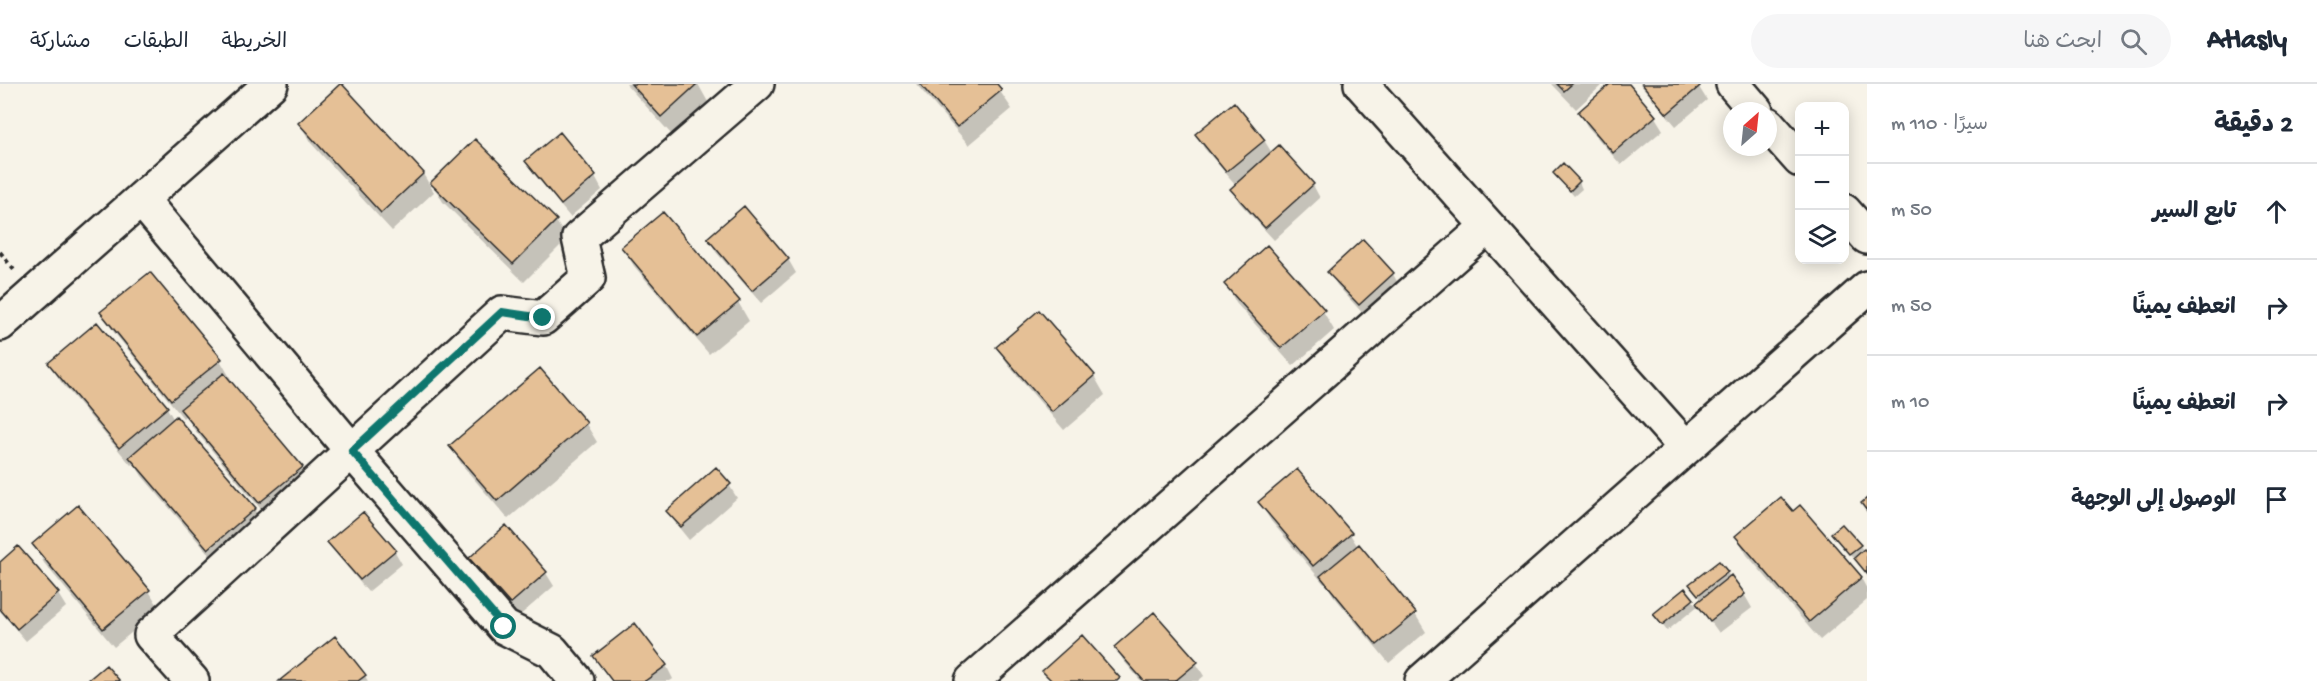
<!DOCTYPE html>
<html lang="ar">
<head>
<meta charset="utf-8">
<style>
	body { margin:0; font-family:"Gochi Hand","Playpen Sans Arabic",sans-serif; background:#f6f6f7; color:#1f2937; direction:rtl }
	.controls { position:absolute; right:18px; top:18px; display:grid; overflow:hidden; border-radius:12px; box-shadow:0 3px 15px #0003 }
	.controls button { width:54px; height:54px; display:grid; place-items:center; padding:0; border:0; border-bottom:2px solid #e0e1e3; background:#fff; color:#1f2937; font:30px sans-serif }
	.compass { position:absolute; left:1723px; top:18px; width:54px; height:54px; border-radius:50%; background:#fff; box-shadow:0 3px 15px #0003; rotate:27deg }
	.stop { position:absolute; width:18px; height:18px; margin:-14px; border:4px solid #0f766e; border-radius:50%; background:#fff }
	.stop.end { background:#0f766e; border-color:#fff; box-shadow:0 2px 6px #0008 }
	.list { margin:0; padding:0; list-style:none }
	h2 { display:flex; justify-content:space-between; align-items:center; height:78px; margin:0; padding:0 24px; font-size:26px }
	h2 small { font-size:20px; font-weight:400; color:#747a83 }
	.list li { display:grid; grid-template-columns:39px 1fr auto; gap:18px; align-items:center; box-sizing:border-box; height:96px; padding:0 24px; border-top:2px solid #e0e1e3 }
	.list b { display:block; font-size:22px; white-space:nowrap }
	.list em { font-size:20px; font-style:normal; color:#747a83 }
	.icon { flex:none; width:33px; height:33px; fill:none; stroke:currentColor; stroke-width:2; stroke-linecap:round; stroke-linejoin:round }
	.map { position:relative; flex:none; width:1867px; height:597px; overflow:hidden; direction:ltr }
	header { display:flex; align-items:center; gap:36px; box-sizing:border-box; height:84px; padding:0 30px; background:#fff; border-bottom:2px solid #e0e1e3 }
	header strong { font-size:28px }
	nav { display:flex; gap:33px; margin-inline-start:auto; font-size:21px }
	.search { width:420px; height:54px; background:#f6f6f7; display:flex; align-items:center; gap:15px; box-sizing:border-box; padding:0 21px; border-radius:33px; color:#747a83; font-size:22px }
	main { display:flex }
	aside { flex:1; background:#fff }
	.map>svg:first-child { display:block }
	.shadow { fill:#0003 }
	.building { fill:#e5c096; stroke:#2b2b2b; stroke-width:1.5 }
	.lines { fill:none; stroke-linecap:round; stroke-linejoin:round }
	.minor-casing { stroke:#2b2b2b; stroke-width:38 }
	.path { stroke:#2b2b2b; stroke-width:4; stroke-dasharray:4.5 4.5; stroke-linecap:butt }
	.minor { stroke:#f7f3e8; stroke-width:33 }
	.route { stroke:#0f766e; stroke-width:8 }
</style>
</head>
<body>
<header>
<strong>Atlasly</strong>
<div class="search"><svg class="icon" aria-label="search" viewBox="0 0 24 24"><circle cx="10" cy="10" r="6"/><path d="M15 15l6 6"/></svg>ابحث هنا</div>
<nav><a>الخريطة</a><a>الطبقات</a><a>مشاركة</a></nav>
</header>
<main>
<aside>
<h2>2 دقيقة<small>سيرًا · 110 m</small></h2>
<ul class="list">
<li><svg class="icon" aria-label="ahead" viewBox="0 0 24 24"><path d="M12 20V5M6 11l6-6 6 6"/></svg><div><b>تابع السير</b></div><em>50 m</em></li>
<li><svg class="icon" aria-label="right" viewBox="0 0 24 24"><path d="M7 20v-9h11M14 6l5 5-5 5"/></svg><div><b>انعطف يمينًا</b></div><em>50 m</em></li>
<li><svg class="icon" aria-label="right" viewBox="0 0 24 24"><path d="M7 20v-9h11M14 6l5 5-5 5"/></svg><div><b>انعطف يمينًا</b></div><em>10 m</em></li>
<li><svg class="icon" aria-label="arrive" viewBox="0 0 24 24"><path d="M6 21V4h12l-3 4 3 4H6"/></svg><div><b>الوصول إلى الوجهة</b></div></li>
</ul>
</aside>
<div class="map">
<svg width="1867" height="597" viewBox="0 0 1867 597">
	<rect width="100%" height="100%" fill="#f7f3e8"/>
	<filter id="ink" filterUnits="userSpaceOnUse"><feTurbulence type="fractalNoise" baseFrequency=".0167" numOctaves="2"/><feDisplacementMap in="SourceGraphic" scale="12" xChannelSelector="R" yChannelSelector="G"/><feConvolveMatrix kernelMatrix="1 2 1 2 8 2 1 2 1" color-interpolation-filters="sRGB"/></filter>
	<g filter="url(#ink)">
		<path class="shadow" d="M 626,0 L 698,0 L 708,18 L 672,51 Z
			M 916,0 L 995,0 L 1012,25 L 969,61 Z
			M 1552,0 L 1603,0 L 1576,25 Z
			M 1613,0 L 1627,0 L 1655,33 L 1663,46 L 1621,81 L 1587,42 L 1580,29 Z
			M 1640,0 L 1697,0 L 1707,16 L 1676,42 Z
			M 300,39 L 423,90 L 434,108 L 392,147 L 310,58 Z
			M 1197,51 L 1264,56 L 1272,69 L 1313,101 L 1320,114 L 1274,156 L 1239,118 L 1232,105 L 1236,101 L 1204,64 Z
			M 527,77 L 595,93 L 602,106 L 570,133 L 534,90 Z
			M 1555,90 L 1579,98 L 1582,105 L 1574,112 Z
			M 432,99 L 556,137 L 567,155 L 524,198 L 443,118 Z
			M 709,154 L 788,175 L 796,189 L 761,219 L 716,168 Z
			M 623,164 L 738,218 L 749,237 L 709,270 L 634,182 Z
			M 1329,188 L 1393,190 L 1400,203 L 1367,234 L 1337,201 Z
			M 1226,200 L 1323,227 L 1334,246 L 1293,282 L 1236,219 Z
			M 1039,228 L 1094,292 L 1105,311 L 1064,346 L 1009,282 L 998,263 Z
			M 102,229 L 220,276 L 231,295 L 229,297 L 302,384 L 313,403 L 271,437 L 193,344 L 186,331 L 183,334 L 113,247 Z
			M 50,280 L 167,324 L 174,336 L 254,425 L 265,444 L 220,483 L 142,392 L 134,379 L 131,381 L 61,298 Z
			M 586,340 L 597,358 L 508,435 L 462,381 L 451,363 Z
			M 729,401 L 737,414 L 689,456 L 676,440 L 668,427 Z
			M 1260,419 L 1350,450 L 1358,463 L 1415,530 L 1426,548 L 1389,579 L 1333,511 L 1326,499 L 1324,500 L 1271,437 Z
			M 78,423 L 149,507 L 160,525 L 114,563 L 44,479 L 34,460 Z
			M 506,443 L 546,489 L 554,502 L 518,533 L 479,487 L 471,474 Z
			M 1833,450 L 1859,461 L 1867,470 L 1867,490 Z
			M 1736,452 L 1861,494 L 1867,505 L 1867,516 L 1820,556 L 1747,471 Z
			M 329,458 L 394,466 L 402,480 L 368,508 L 337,471 Z
			M 18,465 L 58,510 L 66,523 L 26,557 L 0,527 L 0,480 Z
			M 1719,479 L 1744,510 L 1752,524 L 1719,549 L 1699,521 L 1667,547 L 1655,531 L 1685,506 L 1696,521 L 1702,516 L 1695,507 Z
			M 1116,563 L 1196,579 L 1204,592 L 1198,597 L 1141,597 L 1123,576 Z
			M 595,573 L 666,581 L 673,595 L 670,597 L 611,597 Z
			M 365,592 L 368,597 L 281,597 Z"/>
		<path class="building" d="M 340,0 L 342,0 L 424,89 L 381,129 L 298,39 Z
			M 631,0 L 697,0 L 661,33 Z
			M 920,0 L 997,0 L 1002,6 L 957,43 Z
			M 1557,0 L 1572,0 L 1564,7 Z
			M 1610,0 L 1629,0 L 1656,32 L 1613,69 L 1578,28 Z
			M 1642,0 L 1699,0 L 1700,2 L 1667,30 Z
			M 1234,18 L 1265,56 L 1226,88 L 1195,50 Z
			M 560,48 L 596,92 L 561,121 L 525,77 Z
			M 475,55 L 557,136 L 513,180 L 430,99 Z
			M 1279,61 L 1314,100 L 1265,144 L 1230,105 Z
			M 1563,79 L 1580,97 L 1570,107 L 1553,89 Z
			M 744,122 L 789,175 L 752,207 L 707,154 Z
			M 663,128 L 740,217 L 697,253 L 621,163 Z
			M 1363,155 L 1394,189 L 1359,221 L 1327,188 Z
			M 1267,161 L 1325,226 L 1281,264 L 1224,200 Z
			M 150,188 L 222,275 L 171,316 L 100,228 Z
			M 1039,226 L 1095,291 L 1052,328 L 996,263 Z
			M 97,238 L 168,323 L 119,364 L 48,279 Z
			M 540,284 L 587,339 L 497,417 L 449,362 Z
			M 224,289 L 303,383 L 259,419 L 180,325 Z
			M 176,332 L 256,424 L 208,465 L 129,373 Z
			M 716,383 L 731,400 L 681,443 L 666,427 Z
			M 1297,385 L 1352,449 L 1313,482 L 1258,418 Z
			M 1781,413 L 1793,427 L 1800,421 L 1862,493 L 1809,538 L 1735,452 Z
			M 1867,414 L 1867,427 L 1861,419 Z
			M 78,421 L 150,506 L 103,545 L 32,460 Z
			M 363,428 L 396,466 L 360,496 L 327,458 Z
			M 1842,440 L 1861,461 L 1849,470 L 1831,449 Z
			M 506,441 L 547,488 L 510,520 L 469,474 Z
			M 1359,460 L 1416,529 L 1377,561 L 1320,492 Z
			M 18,462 L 59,509 L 17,545 L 0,525 L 0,478 Z
			M 1864,465 L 1867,468 L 1867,490 L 1854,474 Z
			M 1719,477 L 1728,488 L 1698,511 L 1689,500 Z
			M 1731,491 L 1745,510 L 1710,537 L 1696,519 Z
			M 1685,504 L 1694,515 L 1662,541 L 1653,530 Z
			M 1154,528 L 1198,578 L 1175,597 L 1144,597 L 1114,563 Z
			M 635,539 L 667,581 L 645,597 L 612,597 L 593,572 Z
			M 1082,551 L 1120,594 L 1117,597 L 1052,597 L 1042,587 Z
			M 335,552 L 366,591 L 358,597 L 279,597 Z
			M 106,581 L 120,597 L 87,597 Z"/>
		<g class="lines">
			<defs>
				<path id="minor" d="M 1361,0 L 1686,364
					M 1733,0 L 1756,27
					M 1768,40 L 1800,76
					M 141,115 L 352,367 L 504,543 L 552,567 L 577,597
					M 1844,127 L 1867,153
					M 0,240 L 271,0
					M 192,597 L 151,551 L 502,229 L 543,234 L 588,194 L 579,154 L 757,0
					M 972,597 L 1488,142
					M 1422,597 L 1867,204"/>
			</defs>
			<use href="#minor" class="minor-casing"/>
			<path class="path" d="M 0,168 L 14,186"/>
			<use href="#minor" class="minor"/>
		</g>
	</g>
	<g class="lines" filter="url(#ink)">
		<path class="route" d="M 504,543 L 352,367 L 502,228 L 543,234"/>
	</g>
</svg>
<div class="controls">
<button>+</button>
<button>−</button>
<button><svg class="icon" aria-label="layers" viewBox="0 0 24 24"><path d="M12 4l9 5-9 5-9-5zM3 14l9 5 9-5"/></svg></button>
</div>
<svg class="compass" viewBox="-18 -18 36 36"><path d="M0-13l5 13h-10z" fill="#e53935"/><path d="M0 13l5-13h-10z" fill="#747a83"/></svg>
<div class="stop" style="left:504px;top:543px"></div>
<div class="stop end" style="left:543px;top:234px"></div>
</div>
</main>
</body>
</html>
